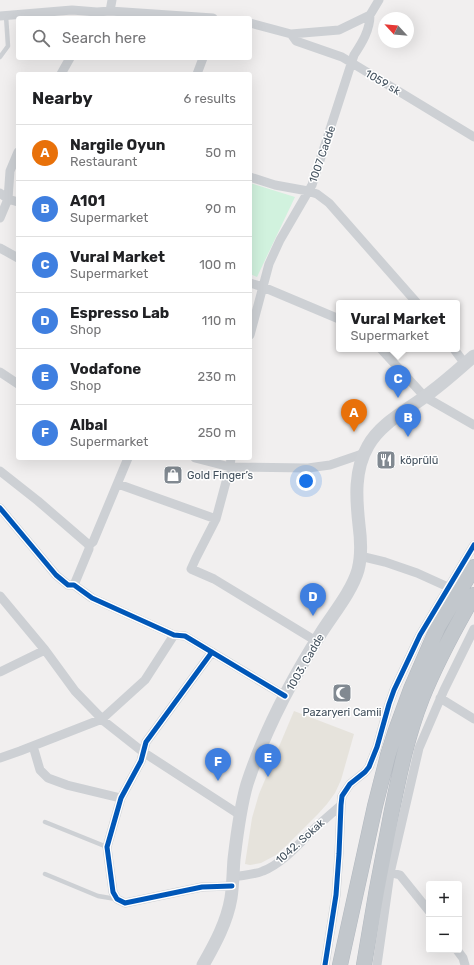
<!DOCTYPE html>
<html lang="en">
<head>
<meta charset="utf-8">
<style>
	body { margin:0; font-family:Rubik,sans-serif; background:#f2f2f2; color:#202124 }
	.controls { position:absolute; right:12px; bottom:12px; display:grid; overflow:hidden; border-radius:4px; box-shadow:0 4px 16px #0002 }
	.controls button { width:36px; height:36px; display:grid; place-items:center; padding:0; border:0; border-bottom:1px solid #e0e0e0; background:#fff; color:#202124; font:20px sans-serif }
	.compass { position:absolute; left:378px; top:12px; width:36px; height:36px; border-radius:50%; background:#fff; box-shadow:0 4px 16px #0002; rotate:296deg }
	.you { position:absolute; left:306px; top:481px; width:14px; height:14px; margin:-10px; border:3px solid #fff; border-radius:50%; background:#1a73e8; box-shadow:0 0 0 6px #1a73e833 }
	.badge { display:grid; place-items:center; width:26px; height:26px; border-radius:50%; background:#b45309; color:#fff; font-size:13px; font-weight:700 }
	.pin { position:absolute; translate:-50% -33px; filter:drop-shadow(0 1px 2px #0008) }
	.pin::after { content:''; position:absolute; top:21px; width:14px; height:12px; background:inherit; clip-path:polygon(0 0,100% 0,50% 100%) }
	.popup { position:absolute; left:336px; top:300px; width:124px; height:52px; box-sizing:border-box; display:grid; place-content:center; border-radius:4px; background:#fff; filter:drop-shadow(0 1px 3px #0005); font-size:13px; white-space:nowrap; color:#757577 }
	.popup b { font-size:15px; color:#202124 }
	.popup::after { content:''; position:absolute; left:50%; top:100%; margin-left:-8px; border:8px solid transparent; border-top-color:#fff }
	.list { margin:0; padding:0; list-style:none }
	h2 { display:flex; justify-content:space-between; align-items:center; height:52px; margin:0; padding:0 16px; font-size:17px }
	h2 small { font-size:13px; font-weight:400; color:#757577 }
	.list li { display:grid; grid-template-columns:26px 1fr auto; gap:12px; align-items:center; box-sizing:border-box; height:56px; padding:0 16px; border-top:1px solid #e0e0e0 }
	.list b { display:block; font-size:15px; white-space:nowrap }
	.list p { margin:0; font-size:13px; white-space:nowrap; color:#757577 }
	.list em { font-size:13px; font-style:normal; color:#757577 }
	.icon { flex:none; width:22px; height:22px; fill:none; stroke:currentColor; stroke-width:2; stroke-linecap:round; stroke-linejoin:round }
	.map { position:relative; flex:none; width:474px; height:965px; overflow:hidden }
	.search { position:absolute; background:#fff; box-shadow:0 4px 16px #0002; left:16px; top:16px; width:236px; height:44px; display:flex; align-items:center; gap:10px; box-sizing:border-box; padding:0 14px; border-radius:4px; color:#757577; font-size:15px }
	.panel { position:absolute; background:#fff; box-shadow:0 4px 16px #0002; left:16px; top:72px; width:236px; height:388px; border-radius:4px }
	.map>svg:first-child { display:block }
	.commercial { fill:#e6e3dc }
	.green { fill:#d1f2de }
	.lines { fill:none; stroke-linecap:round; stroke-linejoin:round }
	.trunk-casing { stroke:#b3b9c0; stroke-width:16 }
	.service { stroke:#cdd0d4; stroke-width:4.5 }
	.minor { stroke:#cdd0d4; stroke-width:9 }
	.secondary { stroke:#ced1d5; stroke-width:13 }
	.trunk { stroke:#c2c7cc; stroke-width:15 }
	.cycleway-casing { stroke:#fff; stroke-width:8 }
	.cycleway { stroke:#0057b8; stroke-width:5 }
	.labels { text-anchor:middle; stroke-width:3; stroke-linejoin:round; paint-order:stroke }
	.street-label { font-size:11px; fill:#44525f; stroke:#fff }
	.poi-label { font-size:11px; fill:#44525f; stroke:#fff; text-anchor:start }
</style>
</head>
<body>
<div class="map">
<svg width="474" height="965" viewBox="0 0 474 965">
	<rect width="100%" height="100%" fill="#f1efef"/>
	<path class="commercial" d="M 294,711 L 354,734 L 341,780 L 335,793 L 327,804 L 318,814 L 287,845 L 276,855 L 261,863 L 250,865 L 245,864 L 252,818 L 259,794 Z"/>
	<path class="green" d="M 250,183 L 295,197 L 257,277 L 250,274 Z"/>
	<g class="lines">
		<defs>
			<path id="trunk" d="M 340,965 L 375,806 L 388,755 L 396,730 L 411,689 L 438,627 L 474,567
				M 364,965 C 372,915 381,865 391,815 C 399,776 407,736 422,698 C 436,663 455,628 474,595"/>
		</defs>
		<use href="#trunk" class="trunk-casing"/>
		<path class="service" d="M 0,57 L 8,46 L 6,16
			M 45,822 L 107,847
			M 45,874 L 98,896 L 116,899"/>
		<path class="minor" d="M 110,11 L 112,0
			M 0,16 L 72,10 L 97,12 L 110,11 L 213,18
			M 250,23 L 291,34 L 339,30 L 370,15 L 379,0
			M 291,34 L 296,41 L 342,57 L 352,63 L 474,137
			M 61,74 L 70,58
			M 197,74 L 203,58
			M 250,177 L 275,185 L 308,191 L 317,194 L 329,203 L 417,303
			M 0,193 L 8,199 L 18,202
			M 0,218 L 8,199 L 10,171 L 18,152
			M 0,248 L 18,258
			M 250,283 L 263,287 L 339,319
			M 250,335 L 269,264 L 280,240 L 312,185 L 354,55 C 362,43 370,30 370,15
			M 381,349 L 425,397 L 474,425
			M 454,349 L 465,364
			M 0,372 L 18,384
			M 195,458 L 230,467 L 308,468 L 330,465 L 365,453
			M 231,458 L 230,467 L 216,519 L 196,558 L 191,569 L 214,579 L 316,641
			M 0,471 L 38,501 L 89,545
			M 118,484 L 216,519
			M 0,508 L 56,575 L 68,585 L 74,585 L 92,598 L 174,635 L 185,636 L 285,696
			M 360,556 L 385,562 L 417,573 L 448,587
			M 74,585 L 89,549 L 89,545 L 93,542 L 128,458
			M 0,596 L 45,650 L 75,691 L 105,722 L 143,752 L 240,815
			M 212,652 L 146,742 L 141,761 L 121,798 L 107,847 L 113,892 L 117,899 L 125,903 L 202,887 L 232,886
			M 0,672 L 45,650
			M 440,698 L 474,719
			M 33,746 L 40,770 L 48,778 L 67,785 L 121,798
			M 0,758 L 20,751 L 102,719 L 145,680 L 174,635
			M 384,871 L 400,875 L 429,911
			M 233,877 C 243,875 254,875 263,871 C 281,864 296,847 309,834 C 319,824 330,815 341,805
			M 457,950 L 463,958 L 465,965
			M 325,965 L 336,895 L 339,854 L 341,805 L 342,796 L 350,784 L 365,772 L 369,767 L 377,747 L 389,704 L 394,690 L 420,635 L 474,545
			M 377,965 L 390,873 L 419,748 L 444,690 L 474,629"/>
		<path class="secondary" d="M 203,965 C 215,944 227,922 231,898 C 233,885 233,872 234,859 C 237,834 240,808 247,784 C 264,732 292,679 321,633 C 333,614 352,591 358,570 C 362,555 361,540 359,525 C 356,498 354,470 368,446 C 381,422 410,409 431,392 C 446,381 460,368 474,356"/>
		<use href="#trunk" class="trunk"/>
		<defs>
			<path id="cycleway" d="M 0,508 L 56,575 L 68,585 L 74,585 L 92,598 L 174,635 L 185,636 L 285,696
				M 212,652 L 146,742 L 141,761 L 121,798 L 107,847 L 113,892 L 117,899 L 125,903 L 202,887 L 232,886
				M 325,965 L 336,895 L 339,854 L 341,805 L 342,796 L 350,784 L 365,772 L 369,767 L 377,747 L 389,704 L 394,690 L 420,635 L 474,545"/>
		</defs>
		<use href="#cycleway" class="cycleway-casing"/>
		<use href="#cycleway" class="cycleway"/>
	</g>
	<defs>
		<symbol id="restaurant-square" viewBox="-11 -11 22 22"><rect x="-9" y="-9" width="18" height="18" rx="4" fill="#818991" stroke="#fff"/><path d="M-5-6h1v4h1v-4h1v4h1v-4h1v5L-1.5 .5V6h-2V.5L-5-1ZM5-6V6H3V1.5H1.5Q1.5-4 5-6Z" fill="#fff"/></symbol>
		<symbol id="shop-square" viewBox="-11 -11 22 22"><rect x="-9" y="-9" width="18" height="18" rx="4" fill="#818991" stroke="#fff"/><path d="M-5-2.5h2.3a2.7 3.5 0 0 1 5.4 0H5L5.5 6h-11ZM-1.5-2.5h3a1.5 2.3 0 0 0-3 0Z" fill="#fff"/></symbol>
		<symbol id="mosque-square" viewBox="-11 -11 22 22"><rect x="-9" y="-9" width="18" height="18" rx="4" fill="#818991" stroke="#fff"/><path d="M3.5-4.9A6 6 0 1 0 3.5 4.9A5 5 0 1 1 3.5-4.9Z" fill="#fff"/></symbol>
	</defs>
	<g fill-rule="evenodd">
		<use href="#restaurant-square" x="375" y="449" width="22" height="22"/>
		<use href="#shop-square" x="162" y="464" width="22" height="22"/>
		<use href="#mosque-square" x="331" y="682" width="22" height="22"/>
	</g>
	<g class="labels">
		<g class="street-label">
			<text transform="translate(383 82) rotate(31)" y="4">1059 sk</text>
			<text transform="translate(322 154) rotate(-71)" y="4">1007 Cadde</text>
			<text transform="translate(305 662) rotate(-60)" y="4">1003. Cadde</text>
			<text transform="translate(300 841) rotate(-42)" y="4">1042. Sokak</text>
		</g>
		<g class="poi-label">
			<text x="400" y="464">köprülü</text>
			<text x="187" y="479">Gold Finger’s</text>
			<text x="342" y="716" text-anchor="middle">Pazaryeri Camii</text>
		</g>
	</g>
</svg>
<div class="controls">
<button>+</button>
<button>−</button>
</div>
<svg class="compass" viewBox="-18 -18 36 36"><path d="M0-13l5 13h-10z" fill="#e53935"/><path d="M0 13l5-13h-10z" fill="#757577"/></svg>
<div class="you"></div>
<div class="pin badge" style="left:354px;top:432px;background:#e8710a">A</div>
<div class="pin badge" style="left:408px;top:437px;background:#3f7fe0">B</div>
<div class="pin badge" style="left:398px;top:398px;background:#3f7fe0">C</div>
<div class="popup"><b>Vural Market</b>Supermarket</div>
<div class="pin badge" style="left:313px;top:616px;background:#3f7fe0">D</div>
<div class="pin badge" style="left:268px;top:777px;background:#3f7fe0">E</div>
<div class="pin badge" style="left:218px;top:781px;background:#3f7fe0">F</div>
<div class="search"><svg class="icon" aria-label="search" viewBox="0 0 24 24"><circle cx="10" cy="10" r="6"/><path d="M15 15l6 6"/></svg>Search here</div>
<section class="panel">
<h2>Nearby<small>6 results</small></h2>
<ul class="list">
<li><span class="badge" style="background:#e8710a">A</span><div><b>Nargile Oyun</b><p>Restaurant</p></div><em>50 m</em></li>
<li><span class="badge" style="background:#3f7fe0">B</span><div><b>A101</b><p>Supermarket</p></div><em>90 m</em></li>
<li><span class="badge" style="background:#3f7fe0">C</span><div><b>Vural Market</b><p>Supermarket</p></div><em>100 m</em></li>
<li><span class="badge" style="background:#3f7fe0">D</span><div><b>Espresso Lab</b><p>Shop</p></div><em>110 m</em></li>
<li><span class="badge" style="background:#3f7fe0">E</span><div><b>Vodafone</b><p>Shop</p></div><em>230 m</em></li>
<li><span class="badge" style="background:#3f7fe0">F</span><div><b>Albal</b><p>Supermarket</p></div><em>250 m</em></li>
</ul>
</section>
</div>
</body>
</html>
